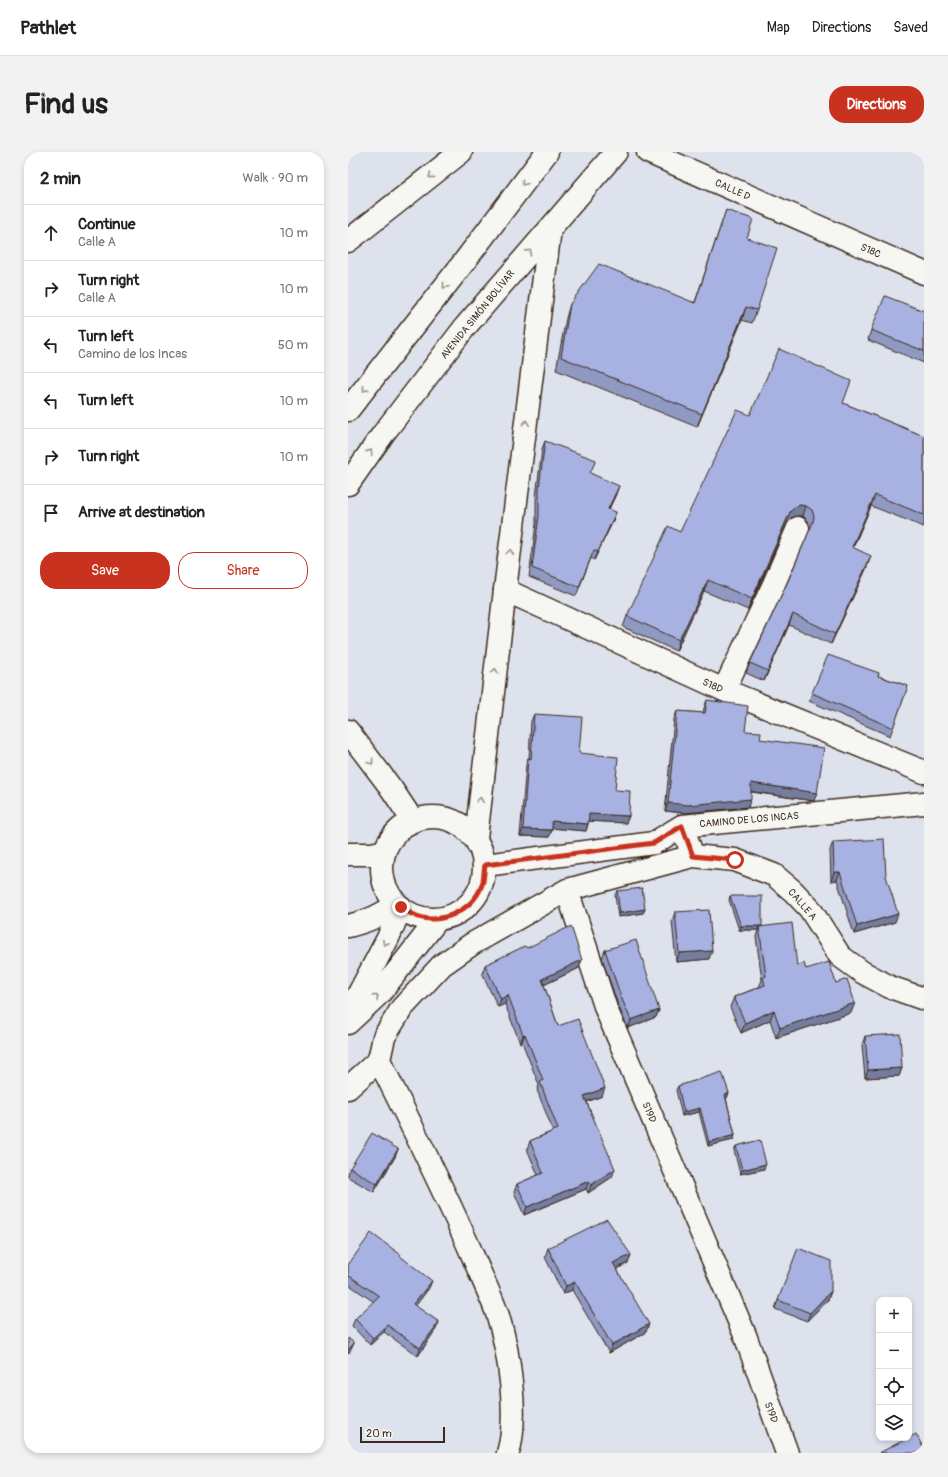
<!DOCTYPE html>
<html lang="en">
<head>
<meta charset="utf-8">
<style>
	body { margin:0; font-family:Pangolin,sans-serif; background:#f2f2f2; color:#222 }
	.controls { position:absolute; right:12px; bottom:12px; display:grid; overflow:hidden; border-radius:8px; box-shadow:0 2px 6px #0003 }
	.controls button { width:36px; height:36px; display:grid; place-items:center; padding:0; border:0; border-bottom:1px solid #e0e0e0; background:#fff; color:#222; font:20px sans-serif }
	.scale { position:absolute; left:12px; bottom:10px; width:85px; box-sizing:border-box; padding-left:4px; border:2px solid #3b2a1e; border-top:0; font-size:11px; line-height:14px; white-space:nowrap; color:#3b2a1e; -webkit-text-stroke:3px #f6f6f2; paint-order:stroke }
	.stop { position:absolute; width:12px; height:12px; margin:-9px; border:3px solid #c8321e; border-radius:50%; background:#fff }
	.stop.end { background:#c8321e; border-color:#fff; box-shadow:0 1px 4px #0008 }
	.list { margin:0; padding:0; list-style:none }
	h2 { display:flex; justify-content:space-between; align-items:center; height:52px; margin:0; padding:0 16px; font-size:17px }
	h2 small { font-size:13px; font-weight:400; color:#767676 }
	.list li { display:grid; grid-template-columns:26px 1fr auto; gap:12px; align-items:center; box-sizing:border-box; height:56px; padding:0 16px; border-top:1px solid #e0e0e0 }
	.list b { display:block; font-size:15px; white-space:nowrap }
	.list p { margin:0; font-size:13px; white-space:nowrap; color:#767676 }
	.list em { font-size:13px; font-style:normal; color:#767676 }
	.actions { display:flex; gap:8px; padding:12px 16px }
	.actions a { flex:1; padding:9px 0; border:1px solid #c8321e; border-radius:16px; text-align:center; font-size:14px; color:#c8321e }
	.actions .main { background:#c8321e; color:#fff }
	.icon { flex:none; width:22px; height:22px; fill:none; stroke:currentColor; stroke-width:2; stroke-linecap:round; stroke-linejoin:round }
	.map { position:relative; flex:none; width:576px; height:1301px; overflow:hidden; border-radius:16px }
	header { display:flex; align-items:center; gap:24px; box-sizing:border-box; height:56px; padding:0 20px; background:#fff; border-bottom:1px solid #e0e0e0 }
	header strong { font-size:19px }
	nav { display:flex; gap:22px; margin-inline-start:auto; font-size:14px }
	.intro { display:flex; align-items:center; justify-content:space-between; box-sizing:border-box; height:96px; padding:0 24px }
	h1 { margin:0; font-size:28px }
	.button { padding:10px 18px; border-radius:16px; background:#c8321e; color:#fff; font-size:14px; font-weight:700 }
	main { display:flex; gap:24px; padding:0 24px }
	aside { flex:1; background:#fff; border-radius:16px; box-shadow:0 2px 6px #0003 }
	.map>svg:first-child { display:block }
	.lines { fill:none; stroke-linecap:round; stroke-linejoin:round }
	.street-casing { stroke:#3b2a1e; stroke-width:25 }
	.secondary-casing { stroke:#3b2a1e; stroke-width:25 }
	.highway-casing { stroke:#3b2a1e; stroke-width:25 }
	.street { stroke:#f6f6f2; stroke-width:22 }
	.secondary { stroke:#f6f6f2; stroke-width:22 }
	.highway { stroke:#f6f6f2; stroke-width:22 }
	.wall { fill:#9099c2; stroke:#3b2a1e }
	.shaded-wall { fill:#757d9e; stroke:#3b2a1e }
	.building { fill:#a7b2e2; stroke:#3b2a1e }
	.oneway { stroke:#989088 }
	.route { stroke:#c8321e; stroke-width:5 }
	.labels { text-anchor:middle; stroke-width:3; stroke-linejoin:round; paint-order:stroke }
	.street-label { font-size:10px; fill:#3b2a1e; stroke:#f6f6f2 }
</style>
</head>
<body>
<header>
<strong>Pathlet</strong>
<nav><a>Map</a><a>Directions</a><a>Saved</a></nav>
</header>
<div class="intro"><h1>Find us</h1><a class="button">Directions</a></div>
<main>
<aside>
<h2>2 min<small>Walk · 90 m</small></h2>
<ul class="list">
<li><svg class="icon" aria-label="ahead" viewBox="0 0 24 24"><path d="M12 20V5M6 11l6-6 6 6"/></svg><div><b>Continue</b><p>Calle A</p></div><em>10 m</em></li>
<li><svg class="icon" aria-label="right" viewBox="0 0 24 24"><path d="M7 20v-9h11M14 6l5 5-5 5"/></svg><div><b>Turn right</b><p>Calle A</p></div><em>10 m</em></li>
<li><svg class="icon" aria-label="left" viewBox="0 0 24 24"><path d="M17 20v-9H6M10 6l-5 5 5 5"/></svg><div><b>Turn left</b><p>Camino de los Incas</p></div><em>50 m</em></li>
<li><svg class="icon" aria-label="left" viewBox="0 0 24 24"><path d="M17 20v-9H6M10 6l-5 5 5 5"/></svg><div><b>Turn left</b></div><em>10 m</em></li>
<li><svg class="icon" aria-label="right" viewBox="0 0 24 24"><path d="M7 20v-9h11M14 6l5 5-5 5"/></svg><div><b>Turn right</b></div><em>10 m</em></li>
<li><svg class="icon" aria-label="arrive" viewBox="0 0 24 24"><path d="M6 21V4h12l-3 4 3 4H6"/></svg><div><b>Arrive at destination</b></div></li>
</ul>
<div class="actions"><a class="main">Save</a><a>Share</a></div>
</aside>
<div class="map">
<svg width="576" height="1301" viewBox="0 0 576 1301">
	<rect width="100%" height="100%" fill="#dee2ed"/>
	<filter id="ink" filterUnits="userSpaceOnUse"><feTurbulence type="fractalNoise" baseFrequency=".025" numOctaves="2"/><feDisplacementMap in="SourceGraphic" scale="8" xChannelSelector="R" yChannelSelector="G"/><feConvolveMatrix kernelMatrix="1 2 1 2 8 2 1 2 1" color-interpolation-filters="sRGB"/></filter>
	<g filter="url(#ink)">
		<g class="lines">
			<defs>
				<path id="street" d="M 300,0 L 576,121
					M 157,438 L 376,538 L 576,620
					M 376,538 L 425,434 L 450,376
					M 334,674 L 345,704 L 387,708 L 426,723 L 445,739 L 462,757 L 492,804 L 514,820 L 542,835 L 576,847
					M 345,704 L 219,738 L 258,857 L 397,1183 L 439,1301
					M 137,713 L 306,691 L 334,674 L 576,651
					M 0,936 L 31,908
					M 160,1301 C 171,1264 161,1200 150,1164 C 143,1143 132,1122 124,1102 C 95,1036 63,972 31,908 L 36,885 L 54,856 L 94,813 L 124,792 L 219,738"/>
				<path id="secondary" d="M 0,579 L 43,636 L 65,669
					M34 716a51 51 0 1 1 102 0a51 51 0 1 1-102 0Z
					M 0,702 L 24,702 L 37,699
					M 0,862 L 40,786 L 53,755
					M 0,871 L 32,841 L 90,767"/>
				<path id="highway" d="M 0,89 L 113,0
					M 0,258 L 116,110 L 199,0
					M 0,332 L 35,282 L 117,175 L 268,0
					M 128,686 L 157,438 L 202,77
					M 0,774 C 20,769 32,764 49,752"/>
			</defs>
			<use href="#street" class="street-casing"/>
			<use href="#secondary" class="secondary-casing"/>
			<use href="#highway" class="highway-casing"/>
			<use href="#street" class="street"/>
			<use href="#secondary" class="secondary"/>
			<use href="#highway" class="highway"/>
		</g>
		<path class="wall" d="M 378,58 L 399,86 L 409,158 L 404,171 L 394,168 L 349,275 L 208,218 L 218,166 L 222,152 L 347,150 Z
			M 576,159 L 576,211 L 520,188 L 523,178 Z
			M 495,251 L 576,284 L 576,375 L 523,354 L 505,396 L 519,415 L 483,492 L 441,473 L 416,529 L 398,521 L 402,511 L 440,429 L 462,378 L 462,375 L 460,369 L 455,364 L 448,364 L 443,366 L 439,371 L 400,458 L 356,439 L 328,499 L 275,475 L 279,464 L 332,380 L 402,263 Z
			M 197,289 L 243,321 L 268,342 L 261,357 L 265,369 L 246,408 L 243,406 L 228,444 L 181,425 L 188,372 L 188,344 L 194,297 Z
			M 530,524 L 560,534 L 542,584 L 461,549 L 464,541 Z
			M 359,548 L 397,579 L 412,587 L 466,649 L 403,640 L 400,655 L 337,661 L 317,659 L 326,567 L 329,559 L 355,561 L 356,556 Z
			M 186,562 L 231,601 L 267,638 L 281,664 L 278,671 L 240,669 L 240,672 L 238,679 L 204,676 L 204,678 L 201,685 L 172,684 L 178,613 L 180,606 L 181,606 L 183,569 Z
			M 485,690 L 538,724 L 547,770 L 506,782 L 489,728 L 483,729 L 482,698 Z
			M 269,739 L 297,757 L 295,761 L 270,765 L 267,743 Z
			M 382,744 L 414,775 L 449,814 L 458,817 L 488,831 L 503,861 L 428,886 L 422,868 L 393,881 L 382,855 L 386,845 L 411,835 L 414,828 L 408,785 L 410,778 L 391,778 L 381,748 Z
			M 327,760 L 361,807 L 328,810 L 324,769 Z
			M 179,796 L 231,816 L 196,833 L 210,874 L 254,944 L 239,950 L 264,1025 L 240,1041 L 238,1037 L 176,1063 L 166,1040 L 169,1032 L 190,1023 L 179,997 L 182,989 L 205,979 L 189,938 L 191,933 L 174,890 L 172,891 L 157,852 L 150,855 L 134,822 L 137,813 Z
			M 257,798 L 311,858 L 308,865 L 280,876 L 270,853 L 254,806 Z
			M 517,884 L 554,916 L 551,924 L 517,926 L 514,893 Z
			M 330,934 L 381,941 L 379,946 L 378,946 L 387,983 L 385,988 L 360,994 L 351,960 L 334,964 L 328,938 Z
			M 388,994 L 416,1017 L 392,1022 L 386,998 Z
			M 50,997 L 47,1005 L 26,1040 L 0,1025 L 0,1022 L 2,1016 Z
			M 200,1096 L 280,1111 L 269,1117 L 298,1180 L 261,1201 L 224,1138 L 215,1142 L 197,1105 Z
			M 53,1105 L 81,1136 L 67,1154 L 91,1170 L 88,1177 L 70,1204 L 36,1180 L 22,1193 L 4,1174 L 7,1167 L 26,1150 L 0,1132 L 0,1113 Z
			M 483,1139 L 480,1148 L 459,1169 L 427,1157 L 430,1148 Z"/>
		<path class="shaded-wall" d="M 398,155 L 394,168 L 349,275 L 354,262 Z
			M 271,334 L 268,342 L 257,365 L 260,357 Z
			M 527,343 L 523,354 L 500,406 L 504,395 Z
			M 452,353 L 458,354 L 455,364 L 448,364 L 443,366 L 439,371 L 400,458 L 404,447 L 442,360 L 447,355 Z
			M 268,360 L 265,369 L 246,408 L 250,400 Z
			M 523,404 L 519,415 L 483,492 L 487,482 Z
			M 360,428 L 356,439 L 328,499 L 331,488 Z
			M 445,462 L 441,473 L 416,529 L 420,519 Z
			M 403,631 L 469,641 L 466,649 L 400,639 Z
			M 403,647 L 400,655 L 337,661 L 317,659 L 320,651 Z
			M 241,662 L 281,664 L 278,671 L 238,669 Z
			M 204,669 L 240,672 L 238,679 L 202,676 Z
			M 175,677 L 204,678 L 201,685 L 172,684 Z
			M 486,720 L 492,720 L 489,728 L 483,729 Z
			M 297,757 L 295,761 L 270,765 L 272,761 Z
			M 550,762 L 547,770 L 506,782 L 509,774 Z
			M 393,774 L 414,774 L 413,778 L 411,775 L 410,778 L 391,778 Z
			M 364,799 L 361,807 L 328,810 L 331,801 Z
			M 234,808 L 231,816 L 191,835 L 194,827 Z
			M 160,843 L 157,852 L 150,855 L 153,847 Z
			M 507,851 L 503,861 L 428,886 L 432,876 Z
			M 311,858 L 308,865 L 280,876 L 283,868 Z
			M 426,858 L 422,868 L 393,881 L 397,871 Z
			M 177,882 L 174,890 L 172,891 L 175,883 Z
			M 554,916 L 551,924 L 517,926 L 520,918 Z
			M 257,936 L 254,944 L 233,952 L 236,944 Z
			M 381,941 L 379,946 L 375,947 L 377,943 Z
			M 352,956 L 351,960 L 334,964 L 336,960 Z
			M 387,983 L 385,988 L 360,994 L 361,990 Z
			M 50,997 L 47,1005 L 26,1040 L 29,1032 Z
			M 418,1012 L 416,1017 L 392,1022 L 394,1018 Z
			M 267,1017 L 264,1025 L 240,1041 L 243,1033 Z
			M 241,1029 L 238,1037 L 176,1063 L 179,1055 Z
			M 283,1103 L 280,1111 L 262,1120 L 265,1111 Z
			M 84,1129 L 81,1136 L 63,1160 L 65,1152 Z
			M 227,1130 L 224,1138 L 215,1142 L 218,1134 Z
			M 483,1139 L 480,1148 L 459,1169 L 462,1161 Z
			M 91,1170 L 88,1177 L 70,1204 L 72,1196 Z
			M 301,1172 L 298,1180 L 261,1201 L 264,1193 Z
			M 39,1173 L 36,1180 L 22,1193 L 25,1186 Z
			M 6,1191 L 3,1198 L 0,1202 L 0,1198 Z"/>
		<path class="building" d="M 378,58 L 405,67 L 399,86 L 429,96 L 409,158 L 398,155 L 354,262 L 213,205 L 222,152 L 251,112 L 347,151 Z
			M 537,144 L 576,159 L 576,199 L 523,178 Z
			M 431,197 L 503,229 L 495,251 L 576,284 L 576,363 L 527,343 L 504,395 L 523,404 L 487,482 L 445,462 L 420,519 L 402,511 L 440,429 L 465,370 L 466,364 L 464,358 L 458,354 L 452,353 L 447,355 L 442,360 L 404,447 L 360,428 L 331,488 L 279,464 L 320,374 L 332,380 L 389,258 L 402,263 Z
			M 197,289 L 248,308 L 242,321 L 271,334 L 260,357 L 268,360 L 250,400 L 246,398 L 231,435 L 184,416 L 191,364 L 191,336 Z
			M 480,503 L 531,521 L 530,524 L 560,534 L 545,576 L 464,541 Z
			M 359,548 L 400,554 L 397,579 L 413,580 L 412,587 L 476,596 L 469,641 L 403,631 L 403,647 L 340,653 L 320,651 L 329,559 L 357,561 Z
			M 186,562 L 234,565 L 231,601 L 270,605 L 267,638 L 282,639 L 281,664 L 241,662 L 240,672 L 204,669 L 204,678 L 175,677 L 180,606 L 183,607 Z
			M 536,687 L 538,724 L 550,762 L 509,774 L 492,720 L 486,720 L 485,690 Z
			M 294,736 L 297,757 L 272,761 L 269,739 Z
			M 382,744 L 414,744 L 414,774 L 393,774 Z
			M 361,758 L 364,799 L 331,801 L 327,760 Z
			M 444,771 L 449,814 L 456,811 L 458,817 L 481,810 L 488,831 L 499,827 L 507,851 L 432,876 L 426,858 L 397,871 L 386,845 L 417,833 L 415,826 L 418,824 L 411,775 Z
			M 223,774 L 234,808 L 194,827 L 210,874 L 230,867 L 257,936 L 236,944 L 267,1017 L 243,1033 L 241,1029 L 179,1055 L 169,1032 L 195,1021 L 182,989 L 210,977 L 192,930 L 195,928 L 177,882 L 175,883 L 160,843 L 153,847 L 137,813 L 177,794 L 179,796 Z
			M 288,788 L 311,858 L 283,868 L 273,845 L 257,798 Z
			M 552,882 L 554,916 L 520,918 L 517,884 Z
			M 374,920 L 381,941 L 377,943 L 387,983 L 361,990 L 352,956 L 336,960 L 330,934 Z
			M 24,981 L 50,997 L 29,1032 L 2,1016 Z
			M 412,988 L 418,1012 L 394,1018 L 388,994 Z
			M 259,1067 L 283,1103 L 265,1111 L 301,1172 L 264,1193 L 227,1130 L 218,1134 L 200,1096 Z
			M 23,1081 L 53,1103 L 52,1104 L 84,1129 L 65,1152 L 91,1170 L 72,1196 L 39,1173 L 25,1186 L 7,1167 L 31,1144 L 0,1123 L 0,1113 Z
			M 450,1096 L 483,1109 L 483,1139 L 462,1161 L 430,1148 Z
			M 0,1186 L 6,1191 L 0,1198 Z
			M 568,1282 L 576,1297 L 576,1301 L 531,1301 Z"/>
		<defs><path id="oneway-chevron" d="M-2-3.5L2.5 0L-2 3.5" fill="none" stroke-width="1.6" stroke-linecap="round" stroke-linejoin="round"/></defs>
		<g class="oneway">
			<use href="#oneway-chevron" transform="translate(83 24) rotate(142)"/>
			<use href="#oneway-chevron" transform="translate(176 31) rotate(127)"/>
			<use href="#oneway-chevron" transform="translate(181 100) rotate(-47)"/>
			<use href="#oneway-chevron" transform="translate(97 134) rotate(128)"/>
			<use href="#oneway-chevron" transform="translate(17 237) rotate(128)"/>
			<use href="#oneway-chevron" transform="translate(178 271) rotate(-83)"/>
			<use href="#oneway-chevron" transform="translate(22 300) rotate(-55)"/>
			<use href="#oneway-chevron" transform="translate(162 400) rotate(-83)"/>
			<use href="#oneway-chevron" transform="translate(147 519) rotate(-83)"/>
			<use href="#oneway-chevron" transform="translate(23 610) rotate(53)"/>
			<use href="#oneway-chevron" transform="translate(132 648) rotate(-83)"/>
			<use href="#oneway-chevron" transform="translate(37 791) rotate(117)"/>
			<use href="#oneway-chevron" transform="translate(28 845) rotate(-44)"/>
		</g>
	</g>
	<g class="lines" filter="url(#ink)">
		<path class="route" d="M 53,755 C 59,760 67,764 75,766 C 100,771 129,754 135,729 C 136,724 136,718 137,713 L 306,691 L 334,674 L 345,704 L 387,708"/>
	</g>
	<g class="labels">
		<g class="street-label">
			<text transform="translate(385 37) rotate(24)" y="4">CALLE D</text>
			<text transform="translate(523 98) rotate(24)" y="4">S18C</text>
			<text transform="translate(129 162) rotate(-51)" y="4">AVENIDA SIMÓN BOLÍVAR</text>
			<text transform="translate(365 533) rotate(24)" y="4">S18D</text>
			<text transform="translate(401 667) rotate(-5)" y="4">CAMINO DE LOS INCAS</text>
			<text transform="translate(455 752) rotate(49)" y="4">CALLE A</text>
			<text transform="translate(302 960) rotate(67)" y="4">S19D</text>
			<text transform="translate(424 1260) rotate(70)" y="4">S19D</text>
		</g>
	</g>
</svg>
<div class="controls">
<button>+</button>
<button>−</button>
<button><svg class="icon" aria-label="locate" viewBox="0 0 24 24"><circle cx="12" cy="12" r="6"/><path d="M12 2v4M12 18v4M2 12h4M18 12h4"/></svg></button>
<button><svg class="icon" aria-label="layers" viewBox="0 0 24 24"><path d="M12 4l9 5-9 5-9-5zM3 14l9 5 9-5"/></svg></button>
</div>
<div class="scale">20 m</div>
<div class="stop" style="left:387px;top:708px"></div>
<div class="stop end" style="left:53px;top:755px"></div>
</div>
</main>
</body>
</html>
